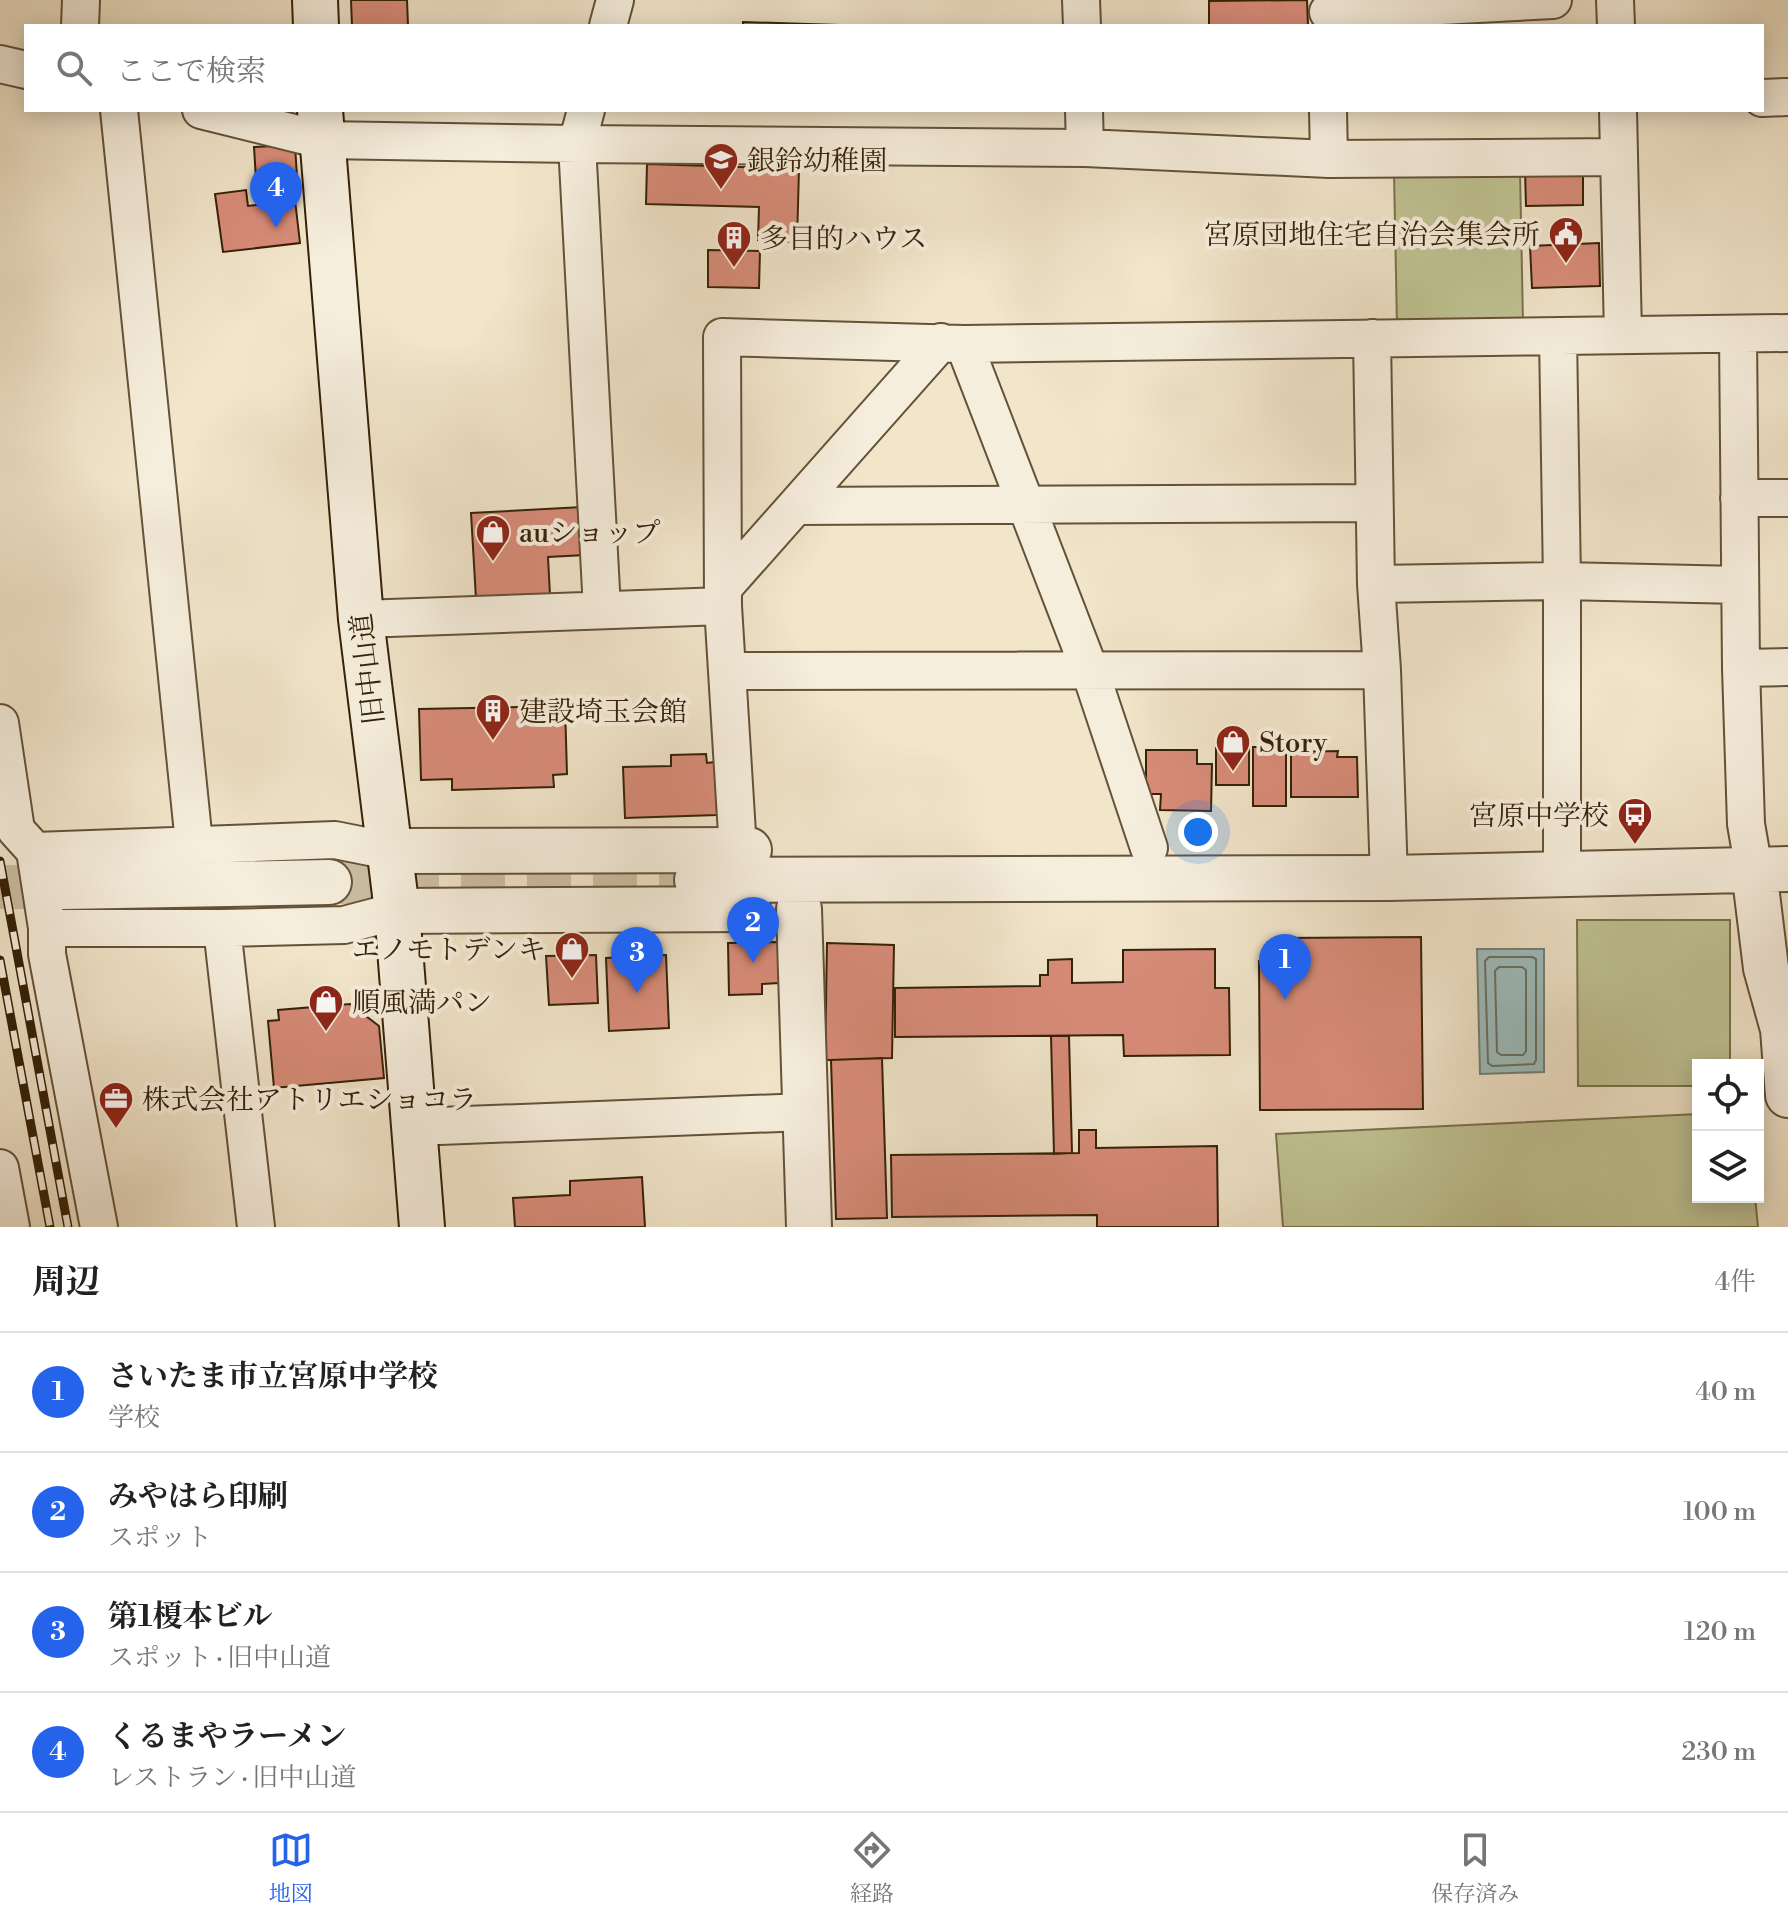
<!DOCTYPE html>
<html lang="ja">
<head>
<meta charset="utf-8">
<style>
	body { margin:0; font-family:"Libre Bodoni","Noto Serif JP",serif; background:#f6f6f6; color:#222 }
	.controls { position:absolute; right:24px; bottom:24px; display:grid; overflow:hidden; border-radius:0px; box-shadow:0 4px 20px #0003 }
	.controls button { width:72px; height:72px; display:grid; place-items:center; padding:0; border:0; border-bottom:2px solid #e0e0e0; background:#fff; color:#222; font:40px sans-serif }
	.you { position:absolute; left:1198px; top:832px; width:28px; height:28px; margin:-20px; border:6px solid #fff; border-radius:50%; background:#1a73e8; box-shadow:0 0 0 12px #1a73e833 }
	.badge { display:grid; place-items:center; width:52px; height:52px; border-radius:50%; background:#2563eb; color:#fff; font-size:26px; font-weight:700 }
	.pin { position:absolute; translate:-50% -66px; filter:drop-shadow(0 2px 4px #0008) }
	.pin::after { content:''; position:absolute; top:42px; width:28px; height:24px; background:inherit; clip-path:polygon(0 0,100% 0,50% 100%) }
	.list { margin:0; padding:0; list-style:none }
	h2 { display:flex; justify-content:space-between; align-items:center; height:104px; margin:0; padding:0 32px; font-size:34px }
	h2 small { font-size:26px; font-weight:400; color:#767676 }
	.list li { display:grid; grid-template-columns:52px 1fr auto; gap:24px; align-items:center; box-sizing:border-box; height:120px; padding:0 32px; border-top:2px solid #e0e0e0 }
	.list b { display:block; font-size:30px; white-space:nowrap }
	.list p { margin:0; font-size:26px; white-space:nowrap; color:#767676 }
	.list em { font-size:26px; font-style:normal; color:#767676 }
	.icon { flex:none; width:44px; height:44px; fill:none; stroke:currentColor; stroke-width:2; stroke-linecap:round; stroke-linejoin:round }
	.map { position:relative; flex:none; width:1788px; height:1227px; overflow:hidden }
	.search { position:absolute; background:#fff; box-shadow:0 4px 20px #0003; left:24px; right:24px; top:24px; height:88px; display:flex; align-items:center; gap:20px; box-sizing:border-box; padding:0 28px; border-radius:0px; color:#767676; font-size:30px }
	.sheet { height:584px; background:#fff }
	nav { display:flex; justify-content:space-around; align-items:center; box-sizing:border-box; height:112px; border-top:2px solid #e0e0e0; background:#fff; font-size:22px; color:#767676 }
	nav a { display:grid; justify-items:center; gap:4px }
	nav .on { color:#2563eb }
	.map>svg:first-child { display:block }
	.green { fill:#c0c393; stroke:#7a724d; stroke-width:2 }
	.water { fill:#9cbdbd; stroke:#737f74; stroke-width:2 }
	.lines { fill:none; stroke-linecap:round; stroke-linejoin:round }
	.shore { stroke:#686f62; stroke-width:2 }
	.building { fill:#d88c79; stroke:#352107; stroke-width:2 }
	.tertiary-tunnel { stroke:#cbbea3; stroke-width:44; stroke-dasharray:44 22; stroke-linecap:butt }
	.minor-casing { stroke:#645238; stroke-width:40 }
	.tertiary-casing { stroke:#645238; stroke-width:48 }
	.secondary-casing { stroke:#352107; stroke-width:48 }
	.minor { stroke:#f6eedd; stroke-width:36 }
	.tertiary { stroke:#f6eedd; stroke-width:44 }
	.secondary { stroke:#f6eedd; stroke-width:44 }
	.rail-casing { stroke:#352107; stroke-width:9 }
	.rail { stroke:#f6eedd; stroke-width:6; stroke-dasharray:18; stroke-linecap:butt }
	.labels { text-anchor:middle; stroke-width:8; stroke-linejoin:round; paint-order:stroke }
	.poi-label { font-size:28px; fill:#352107; stroke:#f6eedd; text-anchor:start }
	.street-label { font-size:28px; fill:#352107; stroke:#f6eedd }
</style>
</head>
<body>
<div class="map">
<svg width="1788" height="1227" viewBox="0 0 1788 1227">
	<rect width="100%" height="100%" fill="#f1e5ca"/>
	<filter id="stains"><feTurbulence type="fractalNoise" baseFrequency=".0025" numOctaves="4"/><feColorMatrix values="0 0 0 0 .2 0 0 0 0 .09 0 0 0 0 .02 0 0 0 .5 -.17"/></filter>
	<radialGradient id="worn" r=".72"><stop offset=".6" stop-color="#630" stop-opacity="0"/><stop offset="1" stop-color="#630" stop-opacity=".3"/></radialGradient>
	<path class="green" d="M 1520,170 L 1523,324 L 1397,326 L 1394,172 Z
		M 1577,920 L 1730,920 L 1730,1065 L 1698,1065 L 1698,1086 L 1578,1086 Z
		M 1698,1114 L 1698,1197 L 1755,1197 L 1758,1227 L 1283,1227 L 1276,1134 Z"/>
	<path class="water" d="M 1477,949 L 1544,949 L 1544,1072 L 1480,1074 Z"/>
	<g class="lines">
		<path class="shore" d="M 1489,957 L 1532,957 L 1536,959 L 1536,1060 L 1534,1064 L 1492,1066 L 1488,1063 L 1485,961 Z
			M 1499,967 L 1522,967 L 1526,970 L 1526,1051 L 1523,1055 L 1501,1055 L 1497,1052 L 1495,971 Z"/>
	</g>
	<path class="building" d="M 351,0 L 407,0 L 408,26 L 352,26 Z
		M 1307,0 L 1308,26 L 1209,26 L 1209,1 Z
		M 743,22 L 871,26 L 743,26 Z
		M 295,145 L 298,193 L 257,195 L 254,147 Z
		M 647,164 L 799,169 L 797,242 L 758,240 L 759,207 L 646,204 Z
		M 1583,170 L 1583,205 L 1526,206 L 1525,171 Z
		M 246,190 L 248,206 L 295,200 L 300,243 L 223,252 L 215,194 Z
		M 1599,243 L 1600,286 L 1532,288 L 1530,246 Z
		M 708,250 L 760,251 L 759,288 L 708,287 Z
		M 582,507 L 585,555 L 548,557 L 550,595 L 476,599 L 471,513 Z
		M 565,706 L 567,774 L 553,775 L 554,787 L 452,790 L 452,779 L 421,780 L 419,709 Z
		M 1253,747 L 1286,747 L 1286,806 L 1253,806 Z
		M 1216,748 L 1249,748 L 1249,785 L 1216,785 Z
		M 1146,750 L 1197,750 L 1197,764 L 1212,764 L 1211,811 L 1160,810 L 1161,794 L 1146,794 Z
		M 1338,751 L 1337,757 L 1357,757 L 1358,797 L 1291,797 L 1291,752 Z
		M 706,754 L 707,763 L 715,762 L 717,815 L 625,818 L 623,767 L 671,766 L 671,755 Z
		M 1421,937 L 1423,1109 L 1260,1110 L 1259,961 L 1281,961 L 1280,938 Z
		M 778,942 L 779,983 L 762,984 L 762,994 L 729,995 L 728,943 Z
		M 827,943 L 894,945 L 892,1058 L 825,1060 Z
		M 1215,949 L 1215,988 L 1229,988 L 1230,1055 L 1124,1056 L 1123,1035 L 895,1037 L 895,988 L 1040,986 L 1040,975 L 1048,975 L 1048,960 L 1072,959 L 1072,983 L 1123,982 L 1123,950 Z
		M 596,955 L 598,1003 L 549,1005 L 546,956 Z
		M 666,955 L 669,1028 L 609,1031 L 606,958 Z
		M 350,1004 L 379,1026 L 384,1078 L 274,1088 L 268,1021 L 279,1020 L 278,1010 Z
		M 1051,1036 L 1069,1036 L 1072,1153 L 1054,1154 Z
		M 882,1058 L 887,1218 L 836,1219 L 831,1060 Z
		M 1079,1130 L 1096,1130 L 1096,1148 L 1217,1146 L 1218,1227 L 1097,1227 L 1097,1215 L 892,1217 L 891,1155 L 1079,1153 Z
		M 642,1177 L 645,1227 L 515,1227 L 513,1198 L 570,1195 L 570,1181 Z"/>
	<g class="lines">
		<path class="tertiary-tunnel" d="M 329,882 L 697,880
			M 0,887 L 64,887"/>
		<defs>
			<path id="minor" d="M 1081,0 L 1082,26
				M 1615,0 L 1616,26
				M 1328,12 L 1553,0
				M 80,26 L 81,0
				M 608,26 L 615,0
				M 0,64 L 26,70
				M 1762,98 L 1788,97
				M 119,110 L 194,843
				M 201,110 L 322,140 L 577,144 L 602,609
				M 586,110 L 577,144 L 1085,148 L 1329,159 L 1328,110
				M 1084,110 L 1085,148
				M 1618,110 L 1623,335
				M 1329,159 L 1619,157
				M 1738,334 L 1741,668 L 1746,824 L 1754,870
				M 1558,336 L 1562,581 L 1562,874
				M 1372,338 L 1376,584 L 1382,670 L 1389,878
				M 964,344 L 1090,671 L 1149,848
				M 1739,498 L 1788,498
				M 798,506 L 1374,503
				M 1376,584 L 1562,581 L 1740,585
				M 723,588 L 941,342
				M 361,619 L 723,606
				M 1741,668 L 1788,667
				M 728,671 L 1382,670
				M 0,723 L 16,830 L 35,851 L 47,928 L 47,954 L 99,1227
				M 738,850 L 723,606 L 722,337 L 964,344 L 1788,333
				M 35,851 L 335,840 L 390,851
				M 47,928 L 222,928 L 344,925 L 397,911
				M 222,928 L 256,1227
				M 414,1127 L 805,1112
				M 0,1168 L 11,1227"/>
			<path id="tertiary" d="M 390,851 L 749,850
				M 1754,870 L 1766,968 L 1783,1029 L 1788,1095
				M 697,880 L 1389,878 L 1788,869
				M 64,887 L 329,882
				M 799,909 L 809,1227
				M 397,911 L 748,909"/>
			<path id="secondary" d="M 315,0 L 316,26
				M 320,110 L 361,619 L 397,911 L 422,1227"/>
		</defs>
		<use href="#minor" class="minor-casing"/>
		<use href="#tertiary" class="tertiary-casing"/>
		<use href="#secondary" class="secondary-casing"/>
		<use href="#minor" class="minor"/>
		<use href="#tertiary" class="tertiary"/>
		<use href="#secondary" class="secondary"/>
		<defs>
			<path id="rail" d="M 0,861 L 68,1227
				M 0,960 L 50,1227"/>
		</defs>
		<use href="#rail" class="rail-casing"/>
		<use href="#rail" class="rail"/>
	</g>
	<defs>
		<symbol id="school-pin" viewBox="-11 -11 22 30"><path d="M0 17L-7.5 6A9.5 9.5 0 1 1 7.5 6Z" fill="#8f2418" stroke="#f6eedd"/><path d="M0-5L7-2L0 1L-7-2ZM-4 1L0 2.5L4 1V4Q0 6-4 4Z" fill="#fff"/></symbol>
		<symbol id="civic-pin" viewBox="-11 -11 22 30"><path d="M0 17L-7.5 6A9.5 9.5 0 1 1 7.5 6Z" fill="#8f2418" stroke="#f6eedd"/><path d="M-.6-6.5H3V-4.5H.6V-3L4-1V1h2V6H-6V1h2V-1L-.6-3ZM-1.2 2.5V6h2.4V2.5Z" fill="#fff"/></symbol>
		<symbol id="building-pin" viewBox="-11 -11 22 30"><path d="M0 17L-7.5 6A9.5 9.5 0 1 1 7.5 6Z" fill="#8f2418" stroke="#f6eedd"/><path d="M-4-6H4V6H1V3H-1V6H-4ZM-2.5-4.3h1.7v1.8h-1.7ZM.8-4.3h1.7v1.8H.8ZM-2.5-1h1.7V.8h-1.7ZM.8-1h1.7V.8H.8Z" fill="#fff"/></symbol>
		<symbol id="shop-pin" viewBox="-11 -11 22 30"><path d="M0 17L-7.5 6A9.5 9.5 0 1 1 7.5 6Z" fill="#8f2418" stroke="#f6eedd"/><path d="M-5-2.5h2.3a2.7 3.5 0 0 1 5.4 0H5L5.5 6h-11ZM-1.5-2.5h3a1.5 2.3 0 0 0-3 0Z" fill="#fff"/></symbol>
		<symbol id="bus-pin" viewBox="-11 -11 22 30"><path d="M0 17L-7.5 6A9.5 9.5 0 1 1 7.5 6Z" fill="#8f2418" stroke="#f6eedd"/><path d="M-5-6H5V4H4V6H2V4H-2V6H-4V4H-5ZM-3.5-4V0h7V-4ZM-3.5 1.2v1.5H-2V1.2ZM2 1.2v1.5H3.5V1.2Z" fill="#fff"/></symbol>
		<symbol id="office-pin" viewBox="-11 -11 22 30"><path d="M0 17L-7.5 6A9.5 9.5 0 1 1 7.5 6Z" fill="#8f2418" stroke="#f6eedd"/><path d="M-6-3h4V-5.5h4V-3h4V5H-6ZM-1-4.5V-3h2v-1.5ZM-6 0V1H6V0Z" fill="#fff"/></symbol>
	</defs>
	<g fill-rule="evenodd">
		<use href="#school-pin" x="701" y="140" width="40" height="54"/>
		<use href="#civic-pin" x="1546" y="214" width="40" height="54"/>
		<use href="#building-pin" x="714" y="218" width="40" height="54"/>
		<use href="#shop-pin" x="473" y="512" width="40" height="54"/>
		<use href="#building-pin" x="473" y="691" width="40" height="54"/>
		<use href="#shop-pin" x="1213" y="722" width="40" height="54"/>
		<use href="#bus-pin" x="1615" y="795" width="40" height="54"/>
		<use href="#shop-pin" x="552" y="929" width="40" height="54"/>
		<use href="#shop-pin" x="306" y="982" width="40" height="54"/>
		<use href="#office-pin" x="96" y="1079" width="40" height="54"/>
	</g>
	<g class="labels">
		<g class="poi-label">
			<text x="747" y="170">銀鈴幼稚園</text>
			<text x="1540" y="244" text-anchor="end">宮原団地住宅自治会集会所</text>
			<text x="760" y="248">多目的ハウス</text>
			<text x="519" y="542">auショップ</text>
			<text x="519" y="721">建設埼玉会館</text>
			<text x="1259" y="752">Story</text>
			<text x="1609" y="825" text-anchor="end">宮原中学校</text>
			<text x="546" y="959" text-anchor="end">エノモトデンキ</text>
			<text x="352" y="1012">順風満パン</text>
			<text x="142" y="1109">株式会社アトリエショコラ</text>
		</g>
		<g class="street-label">
			<text transform="translate(367 669) rotate(-97)" y="10">旧中山道</text>
		</g>
	</g>
	<rect width="100%" height="100%" filter="url(#stains)"/>
	<rect width="100%" height="100%" fill="url(#worn)"/>
</svg>
<div class="controls">
<button><svg class="icon" aria-label="locate" viewBox="0 0 24 24"><circle cx="12" cy="12" r="6"/><path d="M12 2v4M12 18v4M2 12h4M18 12h4"/></svg></button>
<button><svg class="icon" aria-label="layers" viewBox="0 0 24 24"><path d="M12 4l9 5-9 5-9-5zM3 14l9 5 9-5"/></svg></button>
</div>
<div class="you"></div>
<div class="pin badge" style="left:1285px;top:1000px">1</div>
<div class="pin badge" style="left:753px;top:963px">2</div>
<div class="pin badge" style="left:637px;top:993px">3</div>
<div class="pin badge" style="left:276px;top:228px">4</div>
<div class="search"><svg class="icon" aria-label="search" viewBox="0 0 24 24"><circle cx="10" cy="10" r="6"/><path d="M15 15l6 6"/></svg>ここで検索</div>
</div>
<section class="sheet">
<h2>周辺<small>4件</small></h2>
<ul class="list">
<li><span class="badge">1</span><div><b>さいたま市立宮原中学校</b><p>学校</p></div><em>40 m</em></li>
<li><span class="badge">2</span><div><b>みやはら印刷</b><p>スポット</p></div><em>100 m</em></li>
<li><span class="badge">3</span><div><b>第1榎本ビル</b><p>スポット · 旧中山道</p></div><em>120 m</em></li>
<li><span class="badge">4</span><div><b>くるまやラーメン</b><p>レストラン · 旧中山道</p></div><em>230 m</em></li>
</ul>
</section>
<nav>
<a class="on"><svg class="icon" aria-label="map" viewBox="0 0 24 24"><path d="M3 6l6-2 6 2 6-2v14l-6 2-6-2-6 2zM9 4v14M15 6v14"/></svg>地図</a>
<a><svg class="icon" aria-label="directions" viewBox="0 0 24 24"><path d="M12 3l9 9-9 9-9-9zM9 14v-3h6M13 9l2 2-2 2"/></svg>経路</a>
<a><svg class="icon" aria-label="saved" viewBox="0 0 24 24"><path d="M7 4h10v16l-5-4-5 4z"/></svg>保存済み</a>
</nav>
</body>
</html>
